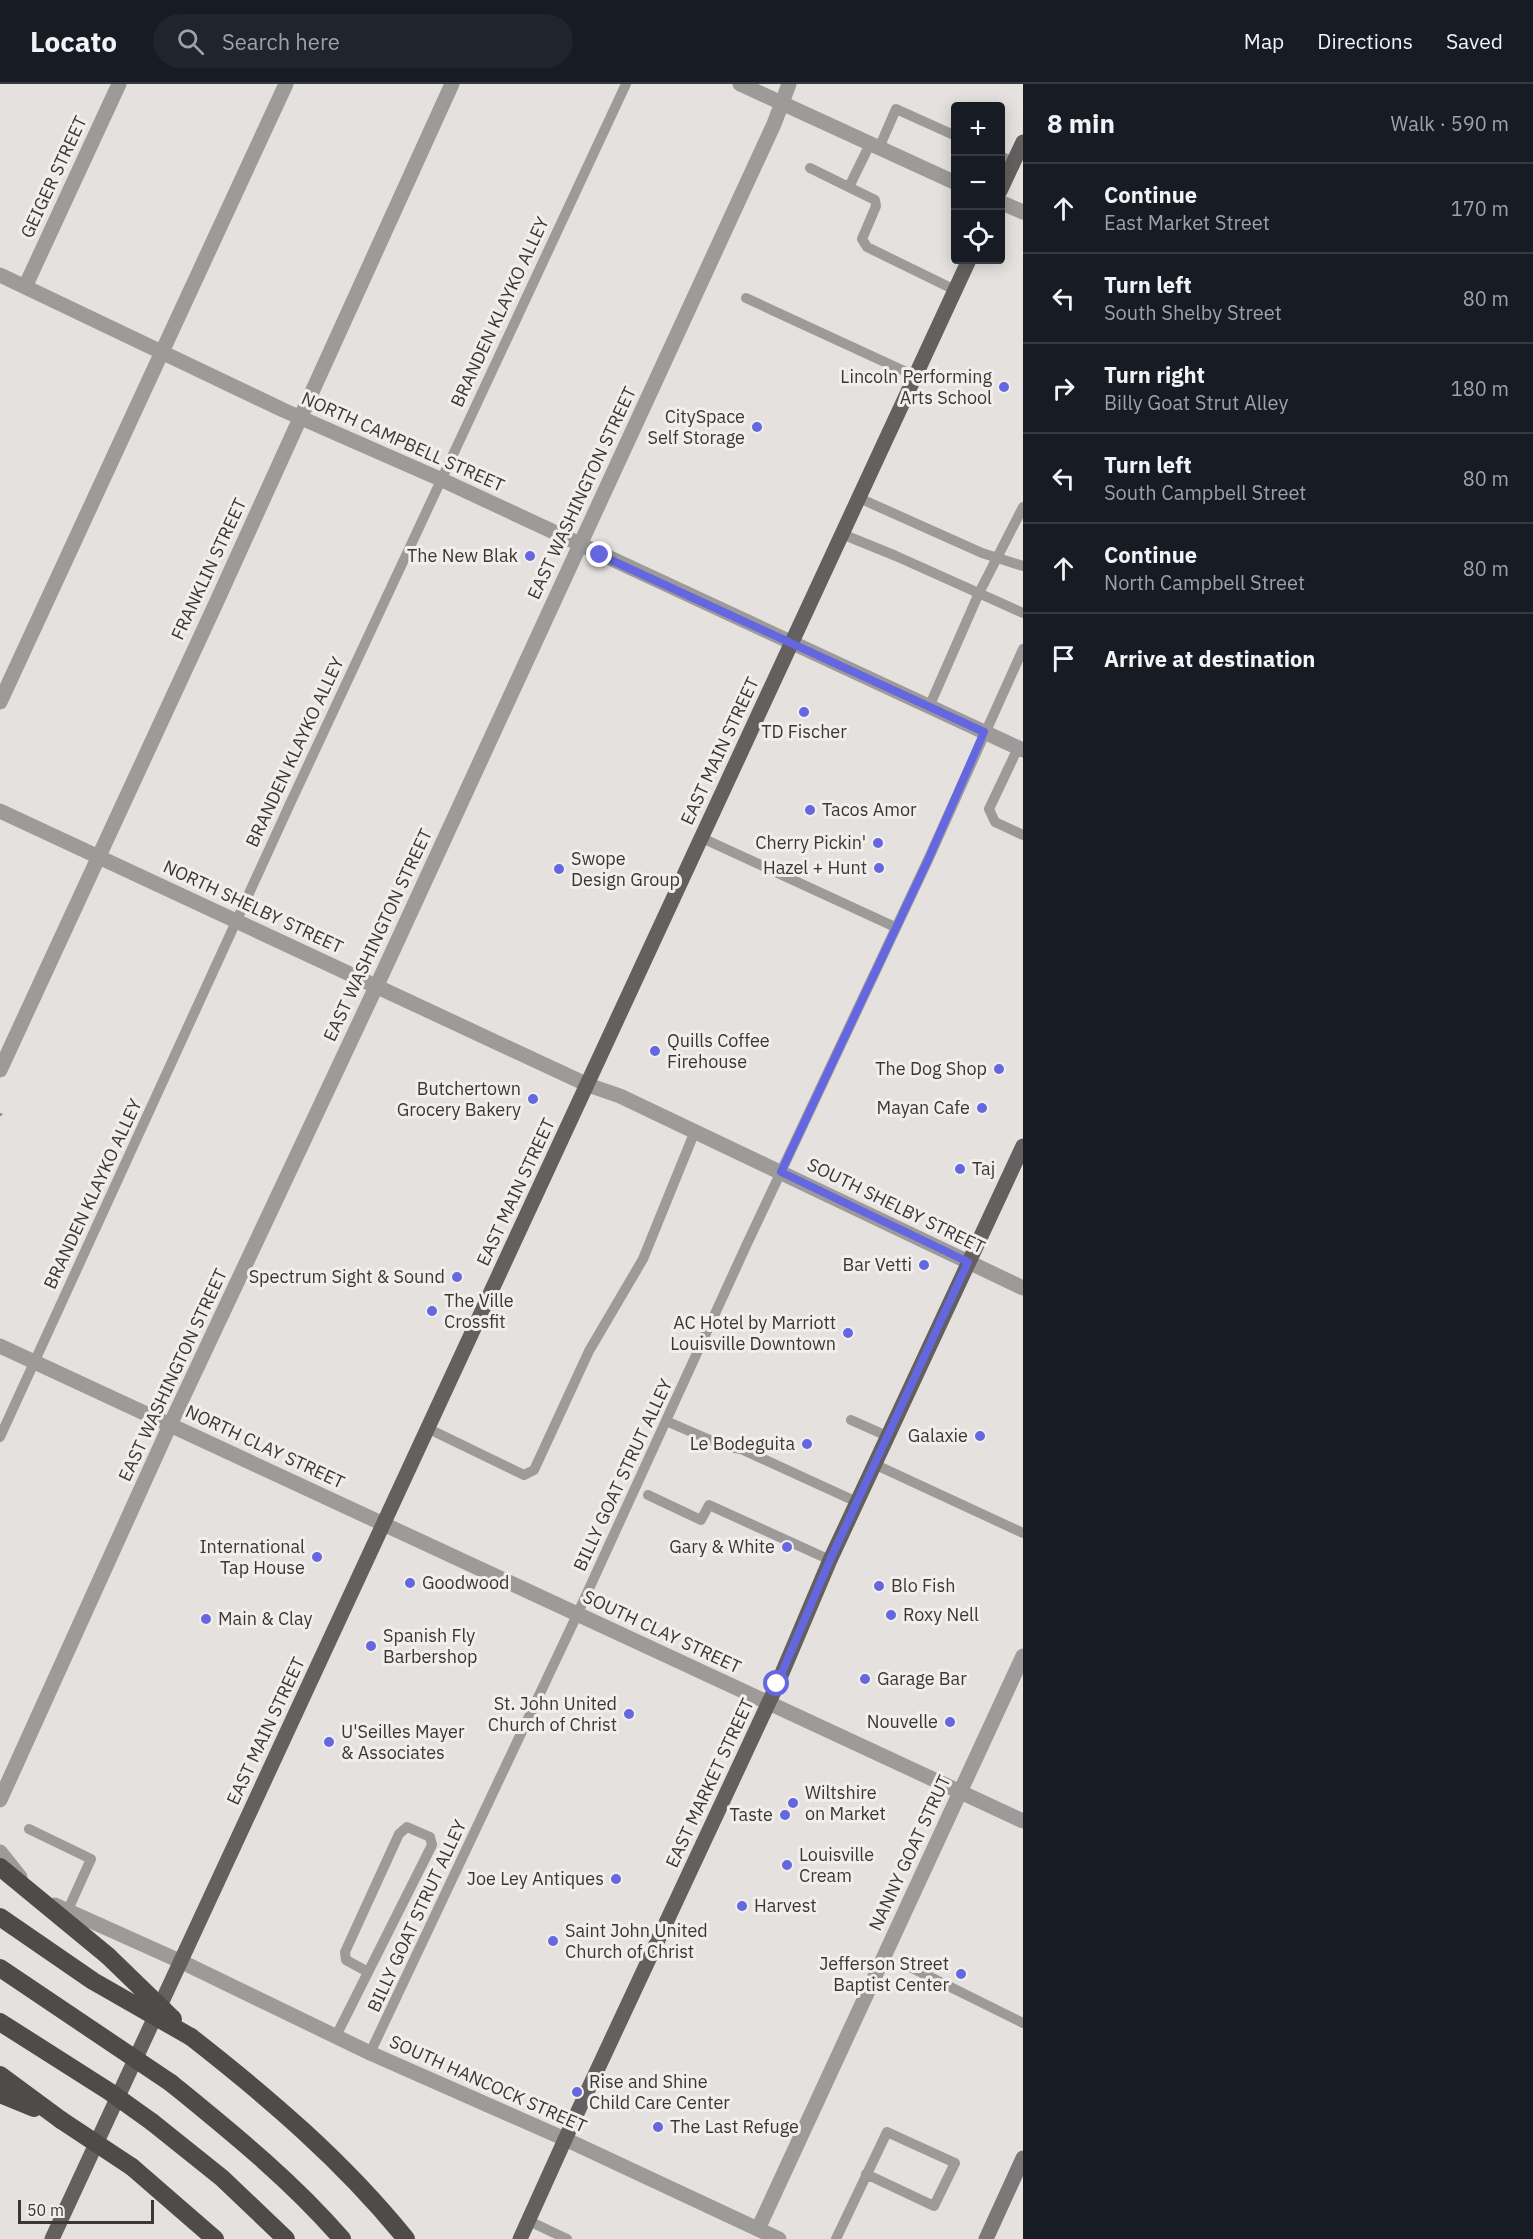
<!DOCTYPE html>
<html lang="en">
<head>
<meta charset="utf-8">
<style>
	body { margin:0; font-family:"IBM Plex Sans",sans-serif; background:#20242c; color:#f1f3f6 }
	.controls { position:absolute; right:18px; top:18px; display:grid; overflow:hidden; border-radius:6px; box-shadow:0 3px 15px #0003 }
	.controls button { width:54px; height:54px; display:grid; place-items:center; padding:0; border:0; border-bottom:2px solid #363941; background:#171b24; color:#f1f3f6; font:30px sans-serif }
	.scale { position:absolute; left:18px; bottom:15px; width:136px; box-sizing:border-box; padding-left:6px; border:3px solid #393837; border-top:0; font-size:16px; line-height:21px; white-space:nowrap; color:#393837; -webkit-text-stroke:4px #f2eeeb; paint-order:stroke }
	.stop { position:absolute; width:18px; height:18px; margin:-14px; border:4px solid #6567e0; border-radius:50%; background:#fff }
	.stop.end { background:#6567e0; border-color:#fff; box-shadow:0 2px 6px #0008 }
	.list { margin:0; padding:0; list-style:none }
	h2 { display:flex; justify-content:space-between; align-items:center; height:78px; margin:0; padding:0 24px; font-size:26px }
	h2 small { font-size:20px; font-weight:400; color:#9ea1a6 }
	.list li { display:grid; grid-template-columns:39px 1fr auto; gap:18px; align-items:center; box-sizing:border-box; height:90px; padding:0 24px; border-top:2px solid #363941 }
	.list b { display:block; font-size:22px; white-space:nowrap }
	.list p { margin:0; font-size:20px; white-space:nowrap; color:#9ea1a6 }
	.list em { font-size:20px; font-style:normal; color:#9ea1a6 }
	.icon { flex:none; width:33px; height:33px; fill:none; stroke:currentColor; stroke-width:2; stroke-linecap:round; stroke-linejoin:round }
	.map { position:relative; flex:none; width:1023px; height:2155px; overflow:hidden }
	header { display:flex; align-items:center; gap:36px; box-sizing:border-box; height:84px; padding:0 30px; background:#171b24; border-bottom:2px solid #363941 }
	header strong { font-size:28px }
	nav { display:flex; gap:33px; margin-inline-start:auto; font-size:21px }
	.search { width:420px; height:54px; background:#20242c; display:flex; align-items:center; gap:15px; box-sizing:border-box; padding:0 21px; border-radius:33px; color:#9ea1a6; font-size:22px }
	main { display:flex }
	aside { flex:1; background:#171b24 }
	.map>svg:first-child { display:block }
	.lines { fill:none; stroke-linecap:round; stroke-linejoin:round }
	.path { stroke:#908d8b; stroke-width:3; stroke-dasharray:3 3; stroke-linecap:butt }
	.lane { stroke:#9d9a9a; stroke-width:10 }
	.street { stroke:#9d9a9a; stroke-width:15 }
	.secondary { stroke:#7b7877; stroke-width:15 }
	.primary { stroke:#63605f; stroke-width:15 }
	.highway { stroke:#4f4b4a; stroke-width:18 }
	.highway-bridge { stroke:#4f4b4a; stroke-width:18 }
	.route { stroke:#6567e0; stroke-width:8 }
	.poi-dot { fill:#6567e0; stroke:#f2eeeb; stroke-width:2 }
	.labels { text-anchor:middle; stroke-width:6; stroke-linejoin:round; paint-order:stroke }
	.street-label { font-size:18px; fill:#393837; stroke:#f2eeeb }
	.poi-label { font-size:18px; fill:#393837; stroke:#f2eeeb; text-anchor:end }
</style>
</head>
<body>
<header>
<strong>Locato</strong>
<div class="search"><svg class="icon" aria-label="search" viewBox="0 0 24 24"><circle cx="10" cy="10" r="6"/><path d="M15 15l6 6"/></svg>Search here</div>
<nav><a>Map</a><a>Directions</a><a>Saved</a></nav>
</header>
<main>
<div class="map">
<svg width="1023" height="2155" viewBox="0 0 1023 2155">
	<rect width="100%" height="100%" fill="#e5e1de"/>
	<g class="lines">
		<path class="path" d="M 0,1030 L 2,1031"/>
		<path class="lane" d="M 879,64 L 896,25 L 956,52
			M 1000,72 L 1014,78
			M 810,84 L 875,116 L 876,122 L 862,155 L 867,163 L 955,206
			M 849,103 L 870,60
			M 746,214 L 915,292
			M 859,414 L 982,469 L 1023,482
			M 842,450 L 896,472 L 1023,529
			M 929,623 L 979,509 L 1023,423
			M 1018,664 L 989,725 L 995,738 L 1023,751
			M 702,754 L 895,843
			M 851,1336 L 887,1352
			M 666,1337 L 724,1362 L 741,1365 L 857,1418
			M 427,1344 L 524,1391 L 534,1386 L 589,1267 L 643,1175 L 695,1047
			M 0,1353 L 289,722 L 626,0
			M 874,1380 L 1023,1449
			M 648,1411 L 701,1436 L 709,1421 L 830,1476
			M 29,1745 L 91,1775 L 67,1828
			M 906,1881 L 1023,1939
			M 336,1952 L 432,1761 L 430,1753 L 407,1743 L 399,1750 L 345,1868 L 346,1876 L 368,1888
			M 370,1969 L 577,1531 L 746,1162 L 928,776 L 1023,565
			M 529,2137 L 567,2155
			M 836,2155 L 887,2048 L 955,2079 L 934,2122 L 866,2090"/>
		<path class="street" d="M 740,0 L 956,99
			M 1000,118 L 1023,128
			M 0,191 L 283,326 L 440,395 L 1023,666
			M 25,203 L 119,0
			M 0,618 L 286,0
			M 0,727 L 588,1001 L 620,1012 L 1023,1204
			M 0,986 L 217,517 L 452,0
			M 0,1262 L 1023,1737
			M 0,1716 L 170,1341 L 384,886 L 774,40 L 789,0
			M 0,1768 L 20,1793
			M 55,1821 L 182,1878 L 370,1969 L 565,2055 L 779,2155
			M 758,2145 L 1023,1572"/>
		<path class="secondary" d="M 986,2155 L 1023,2074"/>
		<path class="primary" d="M 1000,107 L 1023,58
			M 52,2155 L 969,176
			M 520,2155 L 572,2040 L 777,1601 L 830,1476 L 1023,1062"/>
		<path class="highway" d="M 0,1783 L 108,1872
			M 191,1953 C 269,2014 344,2078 406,2155
			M 0,1991 L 61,2036
			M 171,1999 C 231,2048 291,2096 342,2155
			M 0,2010 L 34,2024
			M 152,2038 L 222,2094 L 286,2155
			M 132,2083 L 215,2155"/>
		<path class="highway-bridge" d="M 0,1833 L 93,1897 L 191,1953
			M 108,1872 L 173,1935
			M 0,1884 L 171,1999
			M 0,1938 L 110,2008 L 152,2038
			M 61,2036 L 132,2083"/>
	</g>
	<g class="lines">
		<path class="route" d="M 600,471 L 984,648 L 928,776 L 781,1088 L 968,1178 L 830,1476 L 777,1600"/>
	</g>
	<g class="poi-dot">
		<circle cx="1004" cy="303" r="6"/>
		<circle cx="757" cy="343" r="6"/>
		<circle cx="530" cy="472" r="6"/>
		<circle cx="804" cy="628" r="6"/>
		<circle cx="810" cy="726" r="6"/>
		<circle cx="878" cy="759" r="6"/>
		<circle cx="879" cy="784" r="6"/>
		<circle cx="559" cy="785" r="6"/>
		<circle cx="655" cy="967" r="6"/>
		<circle cx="999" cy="985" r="6"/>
		<circle cx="533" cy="1015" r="6"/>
		<circle cx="982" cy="1024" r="6"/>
		<circle cx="960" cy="1085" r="6"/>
		<circle cx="924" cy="1181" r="6"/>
		<circle cx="457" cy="1193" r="6"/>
		<circle cx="432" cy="1227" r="6"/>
		<circle cx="848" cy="1249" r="6"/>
		<circle cx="980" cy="1352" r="6"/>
		<circle cx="807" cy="1360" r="6"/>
		<circle cx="787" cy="1463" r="6"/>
		<circle cx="317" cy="1473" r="6"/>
		<circle cx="410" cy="1499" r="6"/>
		<circle cx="879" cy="1502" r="6"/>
		<circle cx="891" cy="1531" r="6"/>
		<circle cx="206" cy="1535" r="6"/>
		<circle cx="371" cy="1562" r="6"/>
		<circle cx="865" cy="1595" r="6"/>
		<circle cx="629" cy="1630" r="6"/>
		<circle cx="950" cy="1638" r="6"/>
		<circle cx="329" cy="1658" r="6"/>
		<circle cx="793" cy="1719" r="6"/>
		<circle cx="785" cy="1731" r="6"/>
		<circle cx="787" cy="1781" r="6"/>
		<circle cx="616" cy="1795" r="6"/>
		<circle cx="742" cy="1822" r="6"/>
		<circle cx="553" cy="1857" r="6"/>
		<circle cx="961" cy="1890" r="6"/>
		<circle cx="577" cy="2008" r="6"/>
		<circle cx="658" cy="2043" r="6"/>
	</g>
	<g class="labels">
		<g class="street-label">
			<text transform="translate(54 93) rotate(-65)" y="6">GEIGER STREET</text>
			<text transform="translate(500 228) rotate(-65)" y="6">BRANDEN KLAYKO ALLEY</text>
			<text transform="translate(403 358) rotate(24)" y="6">NORTH CAMPBELL STREET</text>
			<text transform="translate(582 409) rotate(-65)" y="6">EAST WASHINGTON STREET</text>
			<text transform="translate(209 485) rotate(-65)" y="6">FRANKLIN STREET</text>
			<text transform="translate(720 667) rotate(-65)" y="6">EAST MAIN STREET</text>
			<text transform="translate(295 668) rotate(-65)" y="6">BRANDEN KLAYKO ALLEY</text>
			<text transform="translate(253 823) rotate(25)" y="6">NORTH SHELBY STREET</text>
			<text transform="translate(378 851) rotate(-65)" y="6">EAST WASHINGTON STREET</text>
			<text transform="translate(516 1108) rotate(-65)" y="6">EAST MAIN STREET</text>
			<text transform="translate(93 1110) rotate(-65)" y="6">BRANDEN KLAYKO ALLEY</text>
			<text transform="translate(896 1122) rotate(26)" y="6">SOUTH SHELBY STREET</text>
			<text transform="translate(173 1291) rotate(-65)" y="6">EAST WASHINGTON STREET</text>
			<text transform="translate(265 1363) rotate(25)" y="6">NORTH CLAY STREET</text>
			<text transform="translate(623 1391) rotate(-65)" y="6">BILLY GOAT STRUT ALLEY</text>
			<text transform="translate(662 1548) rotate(25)" y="6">SOUTH CLAY STREET</text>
			<text transform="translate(266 1647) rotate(-65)" y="6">EAST MAIN STREET</text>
			<text transform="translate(710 1699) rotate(-65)" y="6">EAST MARKET STREET</text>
			<text transform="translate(910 1769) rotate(-65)" y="6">NANNY GOAT STRUT</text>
			<text transform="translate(417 1832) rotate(-65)" y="6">BILLY GOAT STRUT ALLEY</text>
			<text transform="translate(488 2000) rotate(24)" y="6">SOUTH HANCOCK STREET</text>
		</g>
		<g class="poi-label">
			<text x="992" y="299">Lincoln Performing<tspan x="992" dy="21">Arts School</tspan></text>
			<text x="745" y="339">CitySpace<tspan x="745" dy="21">Self Storage</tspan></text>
			<text x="518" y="478">The New Blak</text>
			<text x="804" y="654" text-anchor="middle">TD Fischer</text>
			<text x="822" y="732" text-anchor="start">Tacos Amor</text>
			<text x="866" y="765">Cherry Pickin'</text>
			<text x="571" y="781" text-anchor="start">Swope<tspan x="571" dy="21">Design Group</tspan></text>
			<text x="867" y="790">Hazel + Hunt</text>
			<text x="667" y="963" text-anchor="start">Quills Coffee<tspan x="667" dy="21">Firehouse</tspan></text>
			<text x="987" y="991">The Dog Shop</text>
			<text x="521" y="1011">Butchertown<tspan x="521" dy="21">Grocery Bakery</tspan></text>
			<text x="970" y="1030">Mayan Cafe</text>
			<text x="972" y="1091" text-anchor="start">Taj</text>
			<text x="912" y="1187">Bar Vetti</text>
			<text x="445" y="1199">Spectrum Sight &amp; Sound</text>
			<text x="444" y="1223" text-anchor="start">The Ville<tspan x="444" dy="21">Crossfit</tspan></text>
			<text x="836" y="1245">AC Hotel by Marriott<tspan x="836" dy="21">Louisville Downtown</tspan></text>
			<text x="968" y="1358">Galaxie</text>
			<text x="795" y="1366">Le Bodeguita</text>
			<text x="305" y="1469">International<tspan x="305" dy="21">Tap House</tspan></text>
			<text x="775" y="1469">Gary &amp; White</text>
			<text x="422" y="1505" text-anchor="start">Goodwood</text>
			<text x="891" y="1508" text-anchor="start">Blo Fish</text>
			<text x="903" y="1537" text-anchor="start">Roxy Nell</text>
			<text x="218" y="1541" text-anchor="start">Main &amp; Clay</text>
			<text x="383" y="1558" text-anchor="start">Spanish Fly<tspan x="383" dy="21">Barbershop</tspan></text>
			<text x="877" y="1601" text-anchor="start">Garage Bar</text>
			<text x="617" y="1626">St. John United<tspan x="617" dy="21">Church of Christ</tspan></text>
			<text x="938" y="1644">Nouvelle</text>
			<text x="341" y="1654" text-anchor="start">U'Seilles Mayer<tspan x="341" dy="21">&amp; Associates</tspan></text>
			<text x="805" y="1715" text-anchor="start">Wiltshire<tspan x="805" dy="21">on Market</tspan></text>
			<text x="773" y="1737">Taste</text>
			<text x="799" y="1777" text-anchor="start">Louisville<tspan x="799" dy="21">Cream</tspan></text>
			<text x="604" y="1801">Joe Ley Antiques</text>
			<text x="754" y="1828" text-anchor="start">Harvest</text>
			<text x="565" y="1853" text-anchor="start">Saint John United<tspan x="565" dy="21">Church of Christ</tspan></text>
			<text x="949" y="1886">Jefferson Street<tspan x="949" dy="21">Baptist Center</tspan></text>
			<text x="589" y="2004" text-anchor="start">Rise and Shine<tspan x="589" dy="21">Child Care Center</tspan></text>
			<text x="670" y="2049" text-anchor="start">The Last Refuge</text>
		</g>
	</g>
</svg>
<div class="controls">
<button>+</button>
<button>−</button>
<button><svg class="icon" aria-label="locate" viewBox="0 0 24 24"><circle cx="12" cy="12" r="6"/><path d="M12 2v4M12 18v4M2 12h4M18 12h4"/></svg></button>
</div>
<div class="scale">50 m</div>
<div class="stop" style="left:777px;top:1600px"></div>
<div class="stop end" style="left:600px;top:471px"></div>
</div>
<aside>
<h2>8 min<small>Walk · 590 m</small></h2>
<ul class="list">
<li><svg class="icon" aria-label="ahead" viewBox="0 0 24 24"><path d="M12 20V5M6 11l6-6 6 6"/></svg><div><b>Continue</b><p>East Market Street</p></div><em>170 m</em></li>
<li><svg class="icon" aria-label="left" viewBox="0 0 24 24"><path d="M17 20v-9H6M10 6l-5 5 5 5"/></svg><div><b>Turn left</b><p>South Shelby Street</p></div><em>80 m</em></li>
<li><svg class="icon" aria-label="right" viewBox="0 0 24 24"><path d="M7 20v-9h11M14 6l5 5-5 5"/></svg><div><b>Turn right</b><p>Billy Goat Strut Alley</p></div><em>180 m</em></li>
<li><svg class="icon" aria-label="left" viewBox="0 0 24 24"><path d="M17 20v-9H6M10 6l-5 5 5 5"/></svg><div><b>Turn left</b><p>South Campbell Street</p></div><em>80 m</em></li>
<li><svg class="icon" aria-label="ahead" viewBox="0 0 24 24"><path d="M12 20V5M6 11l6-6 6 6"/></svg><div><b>Continue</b><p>North Campbell Street</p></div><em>80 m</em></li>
<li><svg class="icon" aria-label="arrive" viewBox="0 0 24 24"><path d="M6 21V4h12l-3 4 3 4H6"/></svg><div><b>Arrive at destination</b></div></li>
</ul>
</aside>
</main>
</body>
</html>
